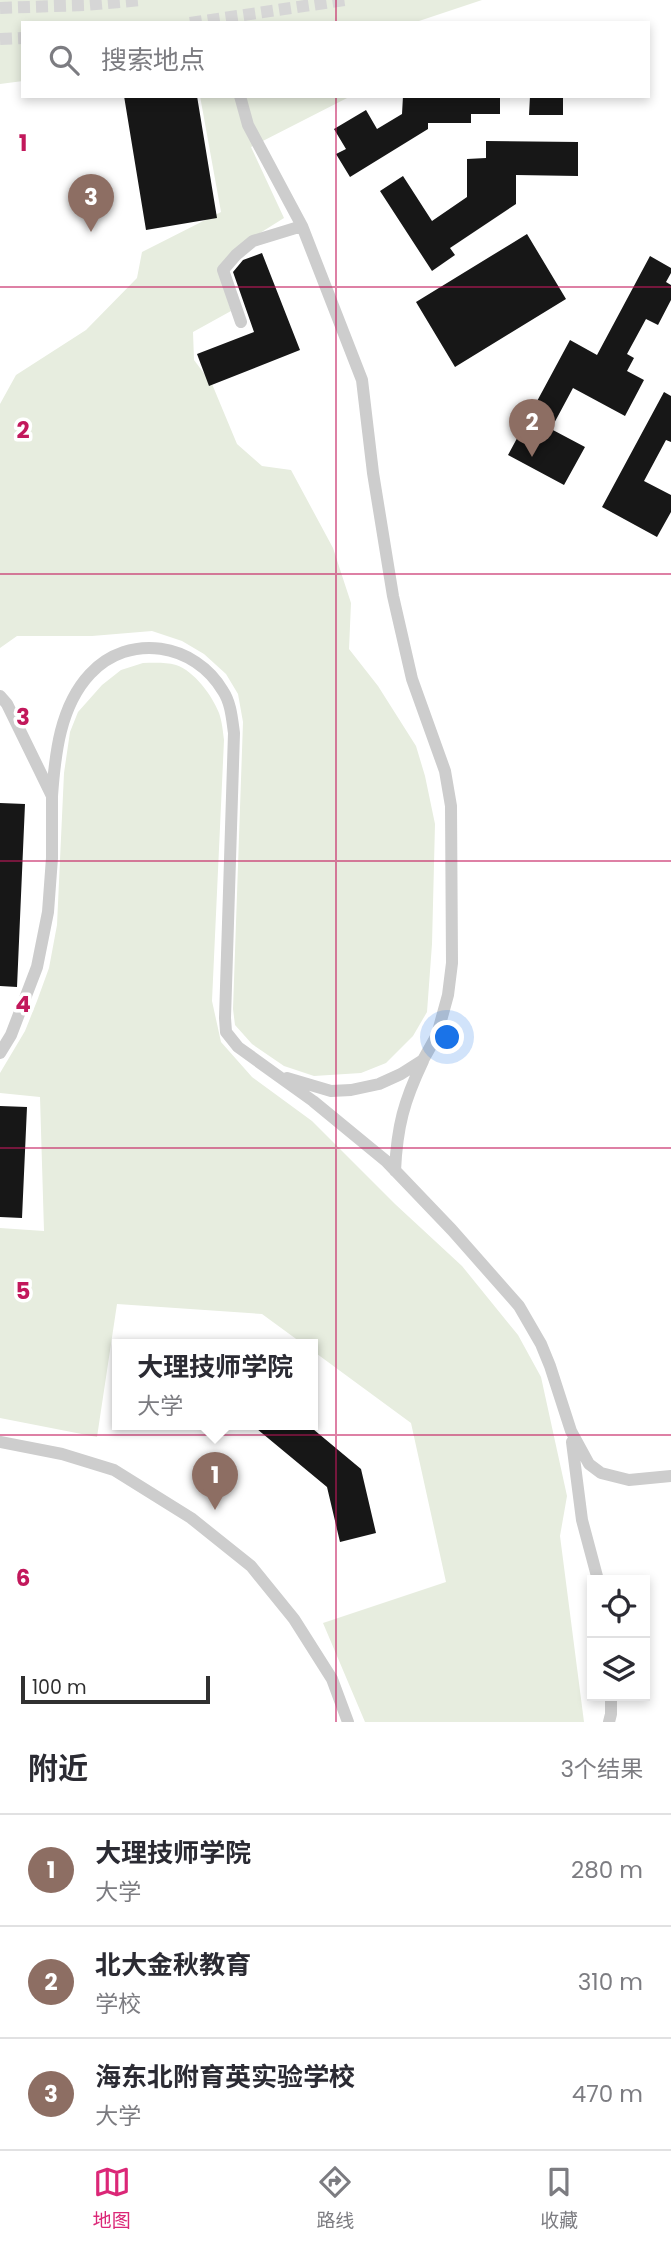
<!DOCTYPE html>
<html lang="zh">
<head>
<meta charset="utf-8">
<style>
	body { margin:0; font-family:Poppins,"Noto Sans SC",sans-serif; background:#f2f2f3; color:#2b2b33 }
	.controls { position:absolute; right:21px; bottom:21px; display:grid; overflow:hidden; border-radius:0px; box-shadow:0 4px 10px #0003 }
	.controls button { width:63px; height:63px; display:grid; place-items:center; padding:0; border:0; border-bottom:2px solid #e1e1e2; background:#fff; color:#2b2b33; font:35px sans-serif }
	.scale { position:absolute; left:21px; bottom:18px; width:189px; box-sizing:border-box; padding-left:7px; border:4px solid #303030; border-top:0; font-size:19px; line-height:24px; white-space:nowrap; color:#303030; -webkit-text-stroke:5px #fff; paint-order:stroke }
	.you { position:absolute; left:448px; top:1038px; width:24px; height:24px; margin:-18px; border:5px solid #fff; border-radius:50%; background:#1a73e8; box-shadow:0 0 0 10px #1a73e833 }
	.badge { display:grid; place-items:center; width:46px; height:46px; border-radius:50%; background:#db2777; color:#fff; font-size:23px; font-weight:700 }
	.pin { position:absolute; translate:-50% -58px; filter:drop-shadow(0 2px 4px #0008) }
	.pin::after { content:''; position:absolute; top:37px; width:24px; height:21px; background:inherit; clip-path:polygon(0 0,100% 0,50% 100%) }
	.popup { position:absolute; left:112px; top:1339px; width:206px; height:91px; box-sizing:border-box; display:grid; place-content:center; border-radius:0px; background:#fff; filter:drop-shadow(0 2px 5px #0005); font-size:23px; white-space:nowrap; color:#7c7c81 }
	.popup b { font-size:26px; color:#2b2b33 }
	.popup::after { content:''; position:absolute; left:50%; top:100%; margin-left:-14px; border:14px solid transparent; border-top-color:#fff }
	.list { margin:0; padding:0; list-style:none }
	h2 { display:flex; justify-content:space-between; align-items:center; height:91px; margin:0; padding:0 28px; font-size:30px }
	h2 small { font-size:23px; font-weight:400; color:#7c7c81 }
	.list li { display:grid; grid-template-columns:46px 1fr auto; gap:21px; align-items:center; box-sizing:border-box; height:112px; padding:0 28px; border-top:2px solid #e1e1e2 }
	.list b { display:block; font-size:26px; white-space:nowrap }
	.list p { margin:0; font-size:23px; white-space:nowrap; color:#7c7c81 }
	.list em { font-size:23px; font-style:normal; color:#7c7c81 }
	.icon { flex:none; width:38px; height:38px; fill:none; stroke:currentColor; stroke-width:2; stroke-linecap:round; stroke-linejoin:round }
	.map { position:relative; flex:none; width:671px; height:1722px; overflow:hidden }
	.search { position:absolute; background:#fff; box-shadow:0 4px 10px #0003; left:21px; right:21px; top:21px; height:77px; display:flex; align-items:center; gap:18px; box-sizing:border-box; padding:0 24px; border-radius:0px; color:#7c7c81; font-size:26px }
	.sheet { height:427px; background:#fff }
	nav { display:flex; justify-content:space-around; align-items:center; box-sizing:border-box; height:98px; border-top:2px solid #e1e1e2; background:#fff; font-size:19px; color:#7c7c81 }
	nav a { display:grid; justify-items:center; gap:4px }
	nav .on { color:#db2777 }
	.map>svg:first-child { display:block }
	.green { fill:#e7eddf }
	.building { fill:#171717 }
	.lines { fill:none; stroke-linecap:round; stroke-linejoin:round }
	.minor-tunnel { stroke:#d6d6d6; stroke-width:12; stroke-dasharray:12 6; stroke-linecap:butt }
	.minor { stroke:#cdcdcd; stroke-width:12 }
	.grid { fill:none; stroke:#c2185b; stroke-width:2; stroke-opacity:0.55 }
	.grid-label { font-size:23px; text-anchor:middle; font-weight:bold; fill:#c2185b; stroke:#fff; stroke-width:7; stroke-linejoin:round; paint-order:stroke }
</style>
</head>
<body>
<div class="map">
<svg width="671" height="1722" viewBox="0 0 671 1722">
	<rect width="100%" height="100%" fill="#fff"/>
	<path class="green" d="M 0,0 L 482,0 L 413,23 L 23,23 L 23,81 L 0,84 Z
		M 200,96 L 351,96 L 251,147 L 284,218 L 239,246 L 219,273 L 231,311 L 193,332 L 194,360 L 212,384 L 237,444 L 262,466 L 291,470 L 333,548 L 351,603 L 349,649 L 378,686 L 416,746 L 425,776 L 435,824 L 432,944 L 427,1012 L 413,1036 L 386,1063 L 361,1073 L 314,1076 L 284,1066 L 252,1044 L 235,1025 L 233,1009 L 243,722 L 238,694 L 226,674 L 204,654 L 182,641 L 152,631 L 92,636 L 17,636 L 0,648 L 0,404 L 16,375 L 86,330 L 137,278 L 142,252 L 221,212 Z
		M 143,663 C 153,663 165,662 176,665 C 194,671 212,695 219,713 C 222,721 223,732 224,740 L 212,1001 L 221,1042 L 252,1077 L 312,1121 L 395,1204 L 462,1266 L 518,1335 L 541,1377 L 567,1496 L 560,1536 L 584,1722 L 365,1722 L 323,1623 L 446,1582 L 411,1423 L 313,1351 L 313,1344 L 303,1344 L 262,1314 L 117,1304 L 97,1437 L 0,1418 L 0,1228 L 44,1231 L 40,1097 L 0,1093 L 0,1073 L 25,1031 L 37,1001 L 49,968 L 57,925 L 64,773 L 70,732 L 78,712 L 102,685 L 121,670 Z"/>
	<path class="building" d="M 124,96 L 197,96 L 217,218 L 146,230 Z
		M 403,96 L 500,96 L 500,114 L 471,114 L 471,123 L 428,123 L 428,129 L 350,177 L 336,154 L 346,149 L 334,129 L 366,110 L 377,129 L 402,114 Z
		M 530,96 L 563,96 L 563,115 L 529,115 Z
		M 486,141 L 578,142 L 578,176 L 516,175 L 516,204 L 450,248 L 455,255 L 432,271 L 380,191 L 403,176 L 432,221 L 467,197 L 467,159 L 486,158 Z
		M 527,234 L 566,299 L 455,367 L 416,302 Z
		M 262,253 L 300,350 L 209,386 L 197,354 L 254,332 L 233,272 L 243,260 Z
		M 650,256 L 671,268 L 671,273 L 666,282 L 671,285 L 671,300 L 658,325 L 646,319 L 627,354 L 634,358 L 627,371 L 644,380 L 625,416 L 573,388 L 551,429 L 585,447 L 564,485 L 508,455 L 570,340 L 597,355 Z
		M 664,392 L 671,396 L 671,442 L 666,440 L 644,481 L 671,495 L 671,512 L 657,537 L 602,507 Z
		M 0,803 L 25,804 L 17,987 L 0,986 Z
		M 0,1106 L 27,1107 L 22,1218 L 0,1217 Z
		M 251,1424 L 307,1424 L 361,1469 L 376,1533 L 340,1542 L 327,1487 Z"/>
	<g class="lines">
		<path class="minor-tunnel" d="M 0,8 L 85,5 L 142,0
			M 190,23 L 345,0
			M 0,39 L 23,38"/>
		<path class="minor" d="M 240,96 L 248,125 L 302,226 L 362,380 L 373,473 L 393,596 L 412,679 L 445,771 L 451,806 L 452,963 L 448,995 L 437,1035 L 423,1060 L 401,1074 L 379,1084 L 351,1090 L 331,1091 L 287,1078
			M 241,322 L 223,270 L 236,255 L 253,241 L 302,226
			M 0,696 L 7,704 L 52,796 L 52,858 L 48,912 L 37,967 L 11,1035 L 0,1053
			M 52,796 C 55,754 60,706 90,674 C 129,632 195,643 223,691 C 231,703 232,719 234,733 L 225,1018 L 226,1032 L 238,1047 L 313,1101 L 386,1161 L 452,1230 L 519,1306 L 541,1344 L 550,1366 L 571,1431 L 589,1464 L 601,1473 L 629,1480 L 671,1476
			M 395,1171 C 397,1126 404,1101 423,1061
			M 0,1442 L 62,1454 L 114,1470 L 191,1518 L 251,1566 L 294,1619 L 332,1679 L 348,1722
			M 572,1442 L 582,1520 L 598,1580
			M 609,1722 L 611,1714 L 611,1696"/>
	</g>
	<path class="grid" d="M 336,0 L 336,23M 336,96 L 336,1722M 0,287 L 671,287M 0,574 L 671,574M 0,861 L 671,861M 0,1148 L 671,1148M 0,1435 L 671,1435"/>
	<g class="grid-label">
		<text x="23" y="151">1</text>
		<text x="23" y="438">2</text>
		<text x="23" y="725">3</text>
		<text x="23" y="1012">4</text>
		<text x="23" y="1299">5</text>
		<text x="23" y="1586">6</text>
	</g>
</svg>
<div class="controls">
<button><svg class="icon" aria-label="locate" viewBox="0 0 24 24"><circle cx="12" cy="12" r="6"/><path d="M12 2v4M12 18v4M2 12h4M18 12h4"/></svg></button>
<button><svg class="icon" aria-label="layers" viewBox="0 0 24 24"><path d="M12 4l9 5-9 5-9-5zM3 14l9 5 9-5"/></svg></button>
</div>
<div class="scale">100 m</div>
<div class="you"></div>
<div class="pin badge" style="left:215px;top:1510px;background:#8d6e63">1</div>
<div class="popup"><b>大理技师学院</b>大学</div>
<div class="pin badge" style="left:532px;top:457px;background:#8d6e63">2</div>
<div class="pin badge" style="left:91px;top:232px;background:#8d6e63">3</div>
<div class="search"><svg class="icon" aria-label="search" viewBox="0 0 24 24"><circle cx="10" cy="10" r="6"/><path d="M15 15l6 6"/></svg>搜索地点</div>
</div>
<section class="sheet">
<h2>附近<small>3个结果</small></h2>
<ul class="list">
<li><span class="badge" style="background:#8d6e63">1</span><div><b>大理技师学院</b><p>大学</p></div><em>280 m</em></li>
<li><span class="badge" style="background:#8d6e63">2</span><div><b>北大金秋教育</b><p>学校</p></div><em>310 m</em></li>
<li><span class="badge" style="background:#8d6e63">3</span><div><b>海东北附育英实验学校</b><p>大学</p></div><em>470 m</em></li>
</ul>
</section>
<nav>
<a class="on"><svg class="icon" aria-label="map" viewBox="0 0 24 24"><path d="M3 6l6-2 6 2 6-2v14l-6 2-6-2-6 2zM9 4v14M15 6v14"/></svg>地图</a>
<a><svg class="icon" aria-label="directions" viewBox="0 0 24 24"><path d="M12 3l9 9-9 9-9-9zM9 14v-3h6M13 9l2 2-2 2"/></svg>路线</a>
<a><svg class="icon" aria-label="saved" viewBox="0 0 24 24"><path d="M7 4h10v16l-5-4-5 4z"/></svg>收藏</a>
</nav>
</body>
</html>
